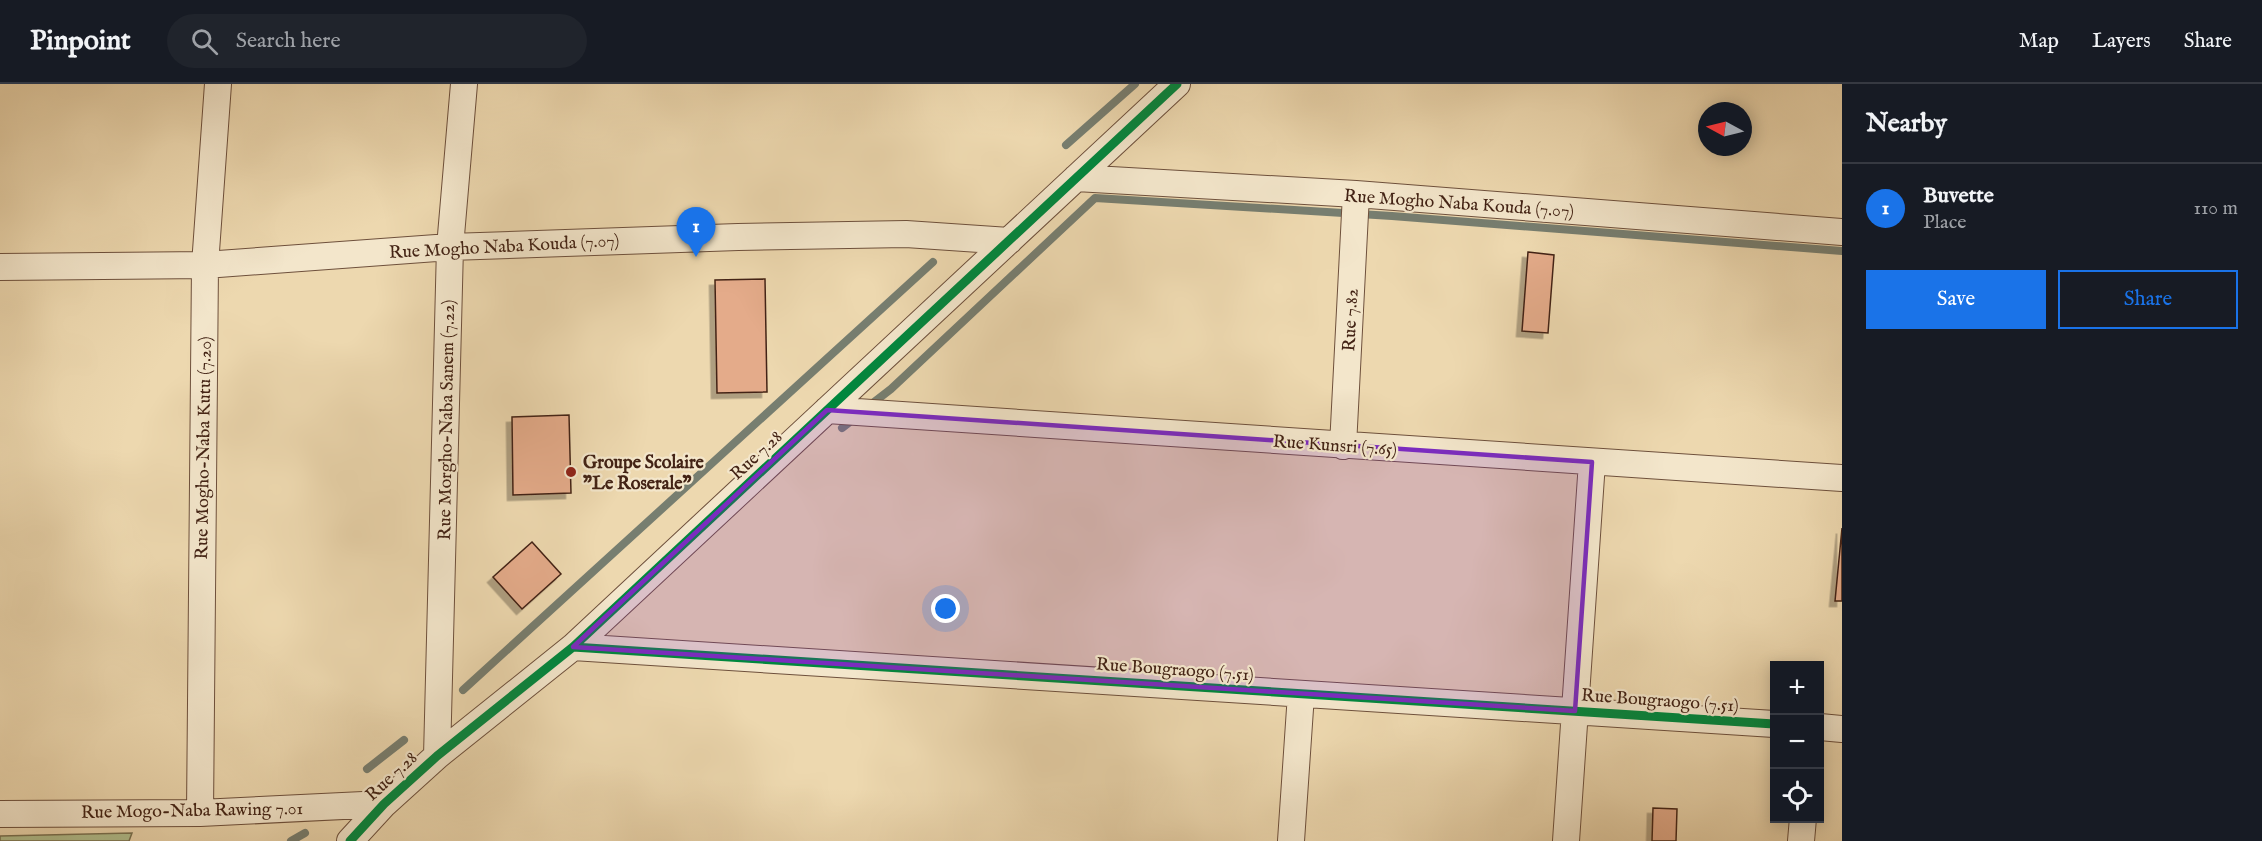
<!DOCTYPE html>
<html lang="en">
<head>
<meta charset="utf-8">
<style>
	body { margin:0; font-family:"IM FELL English",serif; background:#20242c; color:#f1f3f6 }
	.controls { position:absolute; right:18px; bottom:18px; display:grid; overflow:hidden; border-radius:0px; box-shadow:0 3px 15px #0003 }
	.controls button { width:54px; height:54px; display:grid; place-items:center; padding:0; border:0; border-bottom:2px solid #363941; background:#171b24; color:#f1f3f6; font:30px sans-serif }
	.compass { position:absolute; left:1698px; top:18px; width:54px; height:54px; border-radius:50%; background:#171b24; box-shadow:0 3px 15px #0003; rotate:277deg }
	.you { position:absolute; left:946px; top:525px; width:21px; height:21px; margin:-15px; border:4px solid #fff; border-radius:50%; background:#1a73e8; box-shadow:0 0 0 9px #1a73e833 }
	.badge { display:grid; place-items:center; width:39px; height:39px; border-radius:50%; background:#1a73e8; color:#fff; font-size:20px; font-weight:700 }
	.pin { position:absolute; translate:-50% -50px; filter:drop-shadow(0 2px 3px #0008) }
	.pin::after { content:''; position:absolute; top:32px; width:21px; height:18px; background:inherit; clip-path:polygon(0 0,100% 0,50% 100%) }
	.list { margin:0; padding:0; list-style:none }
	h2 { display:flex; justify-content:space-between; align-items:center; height:78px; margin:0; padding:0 24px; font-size:26px }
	h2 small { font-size:20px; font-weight:400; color:#9ea1a6 }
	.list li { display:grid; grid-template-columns:39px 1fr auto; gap:18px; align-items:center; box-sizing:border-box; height:90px; padding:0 24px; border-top:2px solid #363941 }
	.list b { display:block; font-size:22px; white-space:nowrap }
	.list p { margin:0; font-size:20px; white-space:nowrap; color:#9ea1a6 }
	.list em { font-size:20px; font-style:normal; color:#9ea1a6 }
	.actions { display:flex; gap:12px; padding:18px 24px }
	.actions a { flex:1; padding:14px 0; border:2px solid #1a73e8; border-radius:0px; text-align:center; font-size:21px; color:#1a73e8 }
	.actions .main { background:#1a73e8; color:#fff }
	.icon { flex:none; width:33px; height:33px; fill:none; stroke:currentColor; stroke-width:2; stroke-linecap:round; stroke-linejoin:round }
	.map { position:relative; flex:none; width:1842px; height:757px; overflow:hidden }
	header { display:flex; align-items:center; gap:36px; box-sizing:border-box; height:84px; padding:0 30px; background:#171b24; border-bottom:2px solid #363941 }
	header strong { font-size:28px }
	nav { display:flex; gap:33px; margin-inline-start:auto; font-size:21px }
	.search { width:420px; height:54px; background:#20242c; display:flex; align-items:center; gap:15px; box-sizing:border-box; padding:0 21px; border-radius:33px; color:#9ea1a6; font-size:22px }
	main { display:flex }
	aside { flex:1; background:#171b24 }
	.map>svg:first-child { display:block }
	.green { fill:#b2c08f; stroke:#7a7252; stroke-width:1.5 }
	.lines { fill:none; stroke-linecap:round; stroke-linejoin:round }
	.stream { stroke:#777e70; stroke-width:8 }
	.building { fill:#e4ab8a; stroke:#432315; stroke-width:1.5; filter:url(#shadow) }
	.street-casing { stroke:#6e503c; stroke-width:28 }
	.street { stroke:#f3e6cb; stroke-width:26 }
	.cycleway-casing { stroke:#f3e6cb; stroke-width:13 }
	.cycleway { stroke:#00873e; stroke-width:9 }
	.marked { fill:#7b2cbf; fill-opacity:0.2; stroke:#7b2cbf; stroke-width:4.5; stroke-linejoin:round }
	.poi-dot { fill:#8f2418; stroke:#f3e6cb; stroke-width:2 }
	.labels { text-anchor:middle; stroke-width:4.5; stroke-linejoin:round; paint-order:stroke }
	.street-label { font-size:18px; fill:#432315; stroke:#f3e6cb }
	.poi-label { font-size:18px; font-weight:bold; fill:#432315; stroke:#f3e6cb; text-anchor:start }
</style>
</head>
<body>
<header>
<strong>Pinpoint</strong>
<div class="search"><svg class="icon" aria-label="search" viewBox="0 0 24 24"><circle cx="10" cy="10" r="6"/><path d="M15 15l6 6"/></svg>Search here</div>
<nav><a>Map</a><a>Layers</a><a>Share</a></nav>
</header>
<main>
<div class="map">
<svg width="1842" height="757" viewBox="0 0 1842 757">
	<defs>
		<filter id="shadow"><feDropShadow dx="-5.5" dy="5.5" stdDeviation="0" flood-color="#0004"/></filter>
	</defs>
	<rect width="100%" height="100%" fill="#edd8af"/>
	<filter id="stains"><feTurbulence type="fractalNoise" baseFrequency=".00333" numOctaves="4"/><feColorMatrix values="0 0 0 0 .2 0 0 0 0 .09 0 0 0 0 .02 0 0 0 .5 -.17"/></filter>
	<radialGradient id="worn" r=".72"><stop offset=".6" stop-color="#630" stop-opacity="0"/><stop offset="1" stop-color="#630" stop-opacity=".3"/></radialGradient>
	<path class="green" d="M 132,749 L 129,757 L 0,757 L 0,752 Z"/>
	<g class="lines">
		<path class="stream" d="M 1066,61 L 1135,0
			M 869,322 L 891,305 L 1095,114 L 1392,132 L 1842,167
			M 842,344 L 855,334
			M 463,606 L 933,178
			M 367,685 L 404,656
			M 291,757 L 305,749"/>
	</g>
	<path class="building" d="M 1528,168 L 1554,171 L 1548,249 L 1522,247 Z
		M 765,195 L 767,308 L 717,309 L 715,196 Z
		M 569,331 L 571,409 L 513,411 L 512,333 Z
		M 1842,444 L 1842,517 L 1835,517 Z
		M 532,458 L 561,490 L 522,525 L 493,493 Z
		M 1653,724 L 1677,725 L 1676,757 L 1652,757 Z"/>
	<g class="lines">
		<defs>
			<path id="street" d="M 1076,94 L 1356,110 L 1842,148
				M 0,183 L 205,181 L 450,163 L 738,153 L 906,150 L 1009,157
				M 827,326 L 1842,394
				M 1343,362 L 1356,110
				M 573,563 L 1774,640
				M 1820,643 L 1842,645
				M 437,672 L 450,163 L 464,0
				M 200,729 L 205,181 L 218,0
				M 0,730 L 200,729 L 384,720
				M 350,757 L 384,720 L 437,672 L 573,563 L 1177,0
				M 1291,757 L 1301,610
				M 1566,757 L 1592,378
				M 1801,757 L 1803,734"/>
		</defs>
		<use href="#street" class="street-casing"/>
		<use href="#street" class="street"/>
		<defs>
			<path id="cycleway" d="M 573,563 L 1774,640
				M 350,757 L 384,720 L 437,672 L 573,563 L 1177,0"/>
		</defs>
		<use href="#cycleway" class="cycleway-casing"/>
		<use href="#cycleway" class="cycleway"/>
	</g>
	<path class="marked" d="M 827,326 L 1592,378 L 1575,627 L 573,563 Z"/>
	<circle class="poi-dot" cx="571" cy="388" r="6"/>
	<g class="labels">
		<g class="street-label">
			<text transform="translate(1459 119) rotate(4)" y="6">Rue Mogho Naba Kouda (7.07)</text>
			<text transform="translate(504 162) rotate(-3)" y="6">Rue Mogho Naba Kouda (7.07)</text>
			<text transform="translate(1350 236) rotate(-87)" y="6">Rue 7.82</text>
			<text transform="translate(446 336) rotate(-89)" y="6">Rue Morgho-Naba Sanem (7.22)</text>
			<text transform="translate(1335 361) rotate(4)" y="6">Rue Kunsri (7.65)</text>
			<text transform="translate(203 364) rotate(-89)" y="6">Rue Mogho-Naba Kutu (7.20)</text>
			<text transform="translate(756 371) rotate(-43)" y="6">Rue 7.28</text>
			<text transform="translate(1175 585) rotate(4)" y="6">Rue Bougraogo (7.51)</text>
			<text transform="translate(1660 616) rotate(4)" y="6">Rue Bougraogo (7.51)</text>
			<text transform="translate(391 692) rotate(-43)" y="6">Rue 7.28</text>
			<text transform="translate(192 726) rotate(-1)" y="6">Rue Mogo-Naba Rawing 7.01</text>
		</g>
		<g class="poi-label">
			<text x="583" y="384">Groupe Scolaire<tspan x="583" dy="21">"Le Roserale"</tspan></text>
		</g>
	</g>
	<rect width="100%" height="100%" filter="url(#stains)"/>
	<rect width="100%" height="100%" fill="url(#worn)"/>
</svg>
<div class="controls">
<button>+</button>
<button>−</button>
<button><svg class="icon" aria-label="locate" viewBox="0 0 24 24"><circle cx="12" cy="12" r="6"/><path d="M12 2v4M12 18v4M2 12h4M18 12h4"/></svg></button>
</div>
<svg class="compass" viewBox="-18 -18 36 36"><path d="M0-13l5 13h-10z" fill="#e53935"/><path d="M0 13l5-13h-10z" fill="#9ea1a6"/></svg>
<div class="you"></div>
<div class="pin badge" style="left:696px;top:173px">1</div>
</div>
<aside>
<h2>Nearby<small></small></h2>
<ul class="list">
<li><span class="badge">1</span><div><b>Buvette</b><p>Place</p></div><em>110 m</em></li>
</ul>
<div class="actions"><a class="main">Save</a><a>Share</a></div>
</aside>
</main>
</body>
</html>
